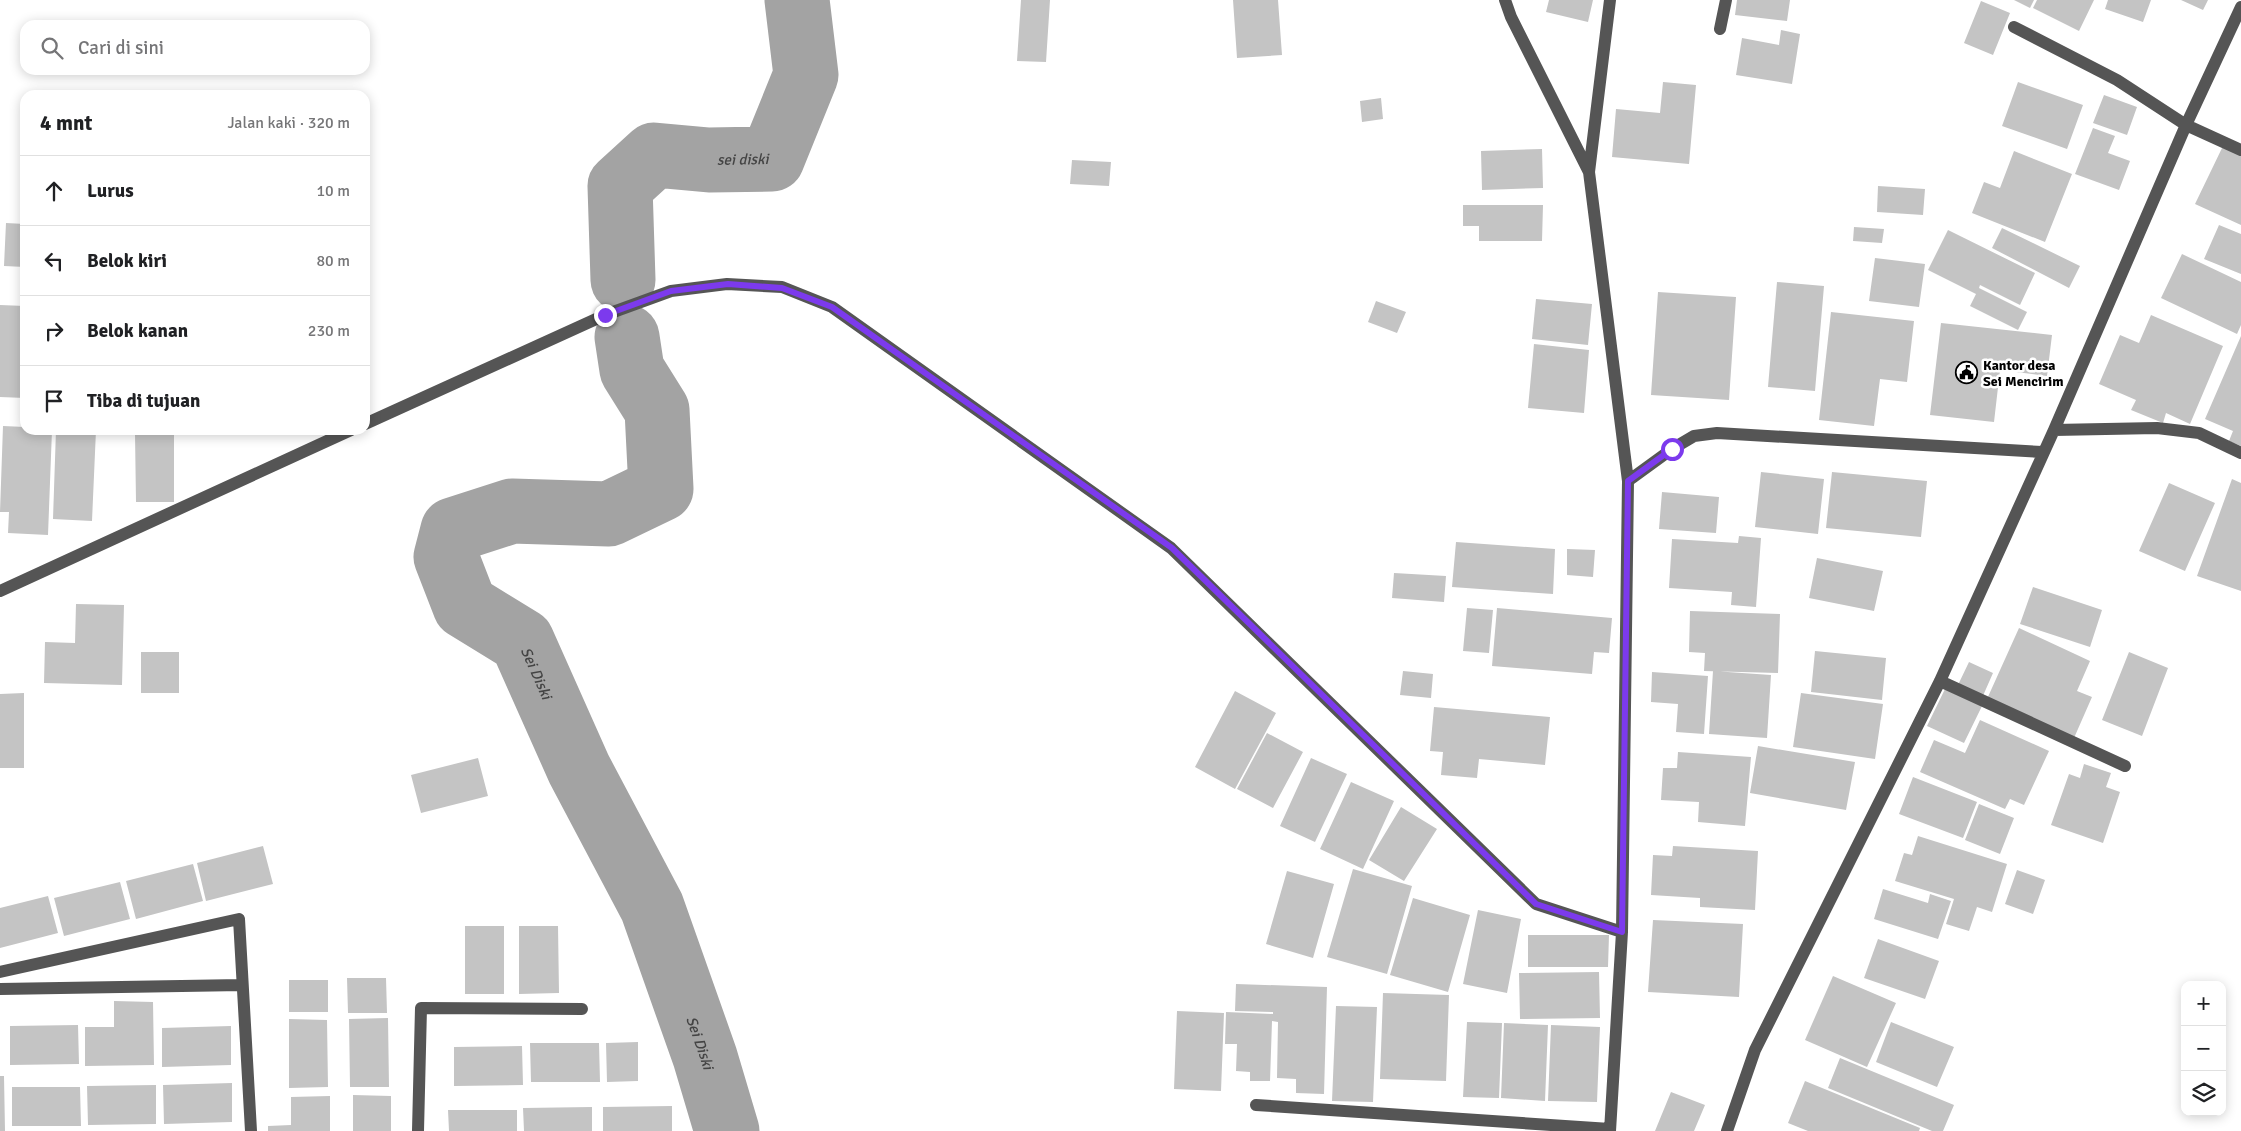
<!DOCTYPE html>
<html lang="id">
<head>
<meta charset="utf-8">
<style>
	body { margin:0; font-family:Signika,sans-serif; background:#f6f6f6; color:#202124 }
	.controls { position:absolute; right:15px; bottom:15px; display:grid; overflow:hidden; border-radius:10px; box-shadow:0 2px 12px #0003 }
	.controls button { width:45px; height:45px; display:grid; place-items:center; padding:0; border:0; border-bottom:1px solid #e0e0e0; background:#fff; color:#202124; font:25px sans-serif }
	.stop { position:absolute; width:15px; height:15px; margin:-11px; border:4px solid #7c3aed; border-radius:50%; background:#fff }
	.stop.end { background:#7c3aed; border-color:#fff; box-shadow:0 1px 5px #0008 }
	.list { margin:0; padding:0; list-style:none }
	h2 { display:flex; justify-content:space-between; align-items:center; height:65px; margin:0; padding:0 20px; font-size:21px }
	h2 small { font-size:16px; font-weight:400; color:#757577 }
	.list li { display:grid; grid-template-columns:32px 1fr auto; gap:15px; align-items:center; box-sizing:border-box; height:70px; padding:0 20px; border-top:1px solid #e0e0e0 }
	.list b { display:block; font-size:19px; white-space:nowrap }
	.list em { font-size:16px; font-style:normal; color:#757577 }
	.icon { flex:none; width:28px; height:28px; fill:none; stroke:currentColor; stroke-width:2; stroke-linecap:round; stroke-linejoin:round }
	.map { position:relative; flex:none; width:2241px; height:1131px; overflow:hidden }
	.search { position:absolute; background:#fff; box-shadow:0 2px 12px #0003; left:20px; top:20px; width:350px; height:55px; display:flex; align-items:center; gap:12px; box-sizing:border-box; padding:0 18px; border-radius:15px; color:#757577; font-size:19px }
	.panel { position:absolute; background:#fff; box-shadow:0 2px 12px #0003; left:20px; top:90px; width:350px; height:345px; border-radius:15px }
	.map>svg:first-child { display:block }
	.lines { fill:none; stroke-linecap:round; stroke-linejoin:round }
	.river { stroke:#a3a3a3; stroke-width:65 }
	.building { fill:#c4c4c4 }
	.minor { stroke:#555; stroke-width:12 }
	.route { stroke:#7c3aed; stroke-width:6 }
	.labels { text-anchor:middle; stroke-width:5; stroke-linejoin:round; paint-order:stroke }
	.poi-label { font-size:14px; font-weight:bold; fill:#000; stroke:#fff; text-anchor:start }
	.water-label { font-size:15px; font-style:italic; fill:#444; stroke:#fff }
</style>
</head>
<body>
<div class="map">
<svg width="2241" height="1131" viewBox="0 0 2241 1131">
	<rect width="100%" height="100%" fill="#fff"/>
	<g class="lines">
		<g class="river">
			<path id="s1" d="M 623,280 L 620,186 L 654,155 L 709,160 L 772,159 L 806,75 L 797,0"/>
			<path id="s2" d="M 627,337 L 632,370 L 657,410 L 661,489 L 609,514 L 512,511 L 453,530 L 446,557 L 465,606 L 522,641 L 579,769 L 652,907 L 705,1057 L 727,1131"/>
		</g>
	</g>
	<path class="building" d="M 1021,0 L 1050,0 L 1046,62 L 1017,61 Z
		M 1233,0 L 1278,0 L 1282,55 L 1237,58 Z
		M 1549,0 L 1593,0 L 1588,22 L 1546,12 Z
		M 1737,0 L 1790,0 L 1787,21 L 1735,15 Z
		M 2014,0 L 2034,0 L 2030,8 Z
		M 2037,0 L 2094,0 L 2079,31 L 2033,8 Z
		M 2108,0 L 2151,0 L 2143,22 L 2105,9 Z
		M 2181,0 L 2208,0 L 2203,10 Z
		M 1981,1 L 2010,13 L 1993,55 L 1964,43 Z
		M 1781,30 L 1800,34 L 1792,84 L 1736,75 L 1742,38 L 1779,45 Z
		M 1663,82 L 1696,85 L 1689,164 L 1612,157 L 1616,109 L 1660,113 Z
		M 2018,82 L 2083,105 L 2067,149 L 2002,126 Z
		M 2104,95 L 2137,107 L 2127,135 L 2093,123 Z
		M 1381,98 L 1383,119 L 1362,122 L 1360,101 Z
		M 2093,128 L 2115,136 L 2108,153 L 2130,161 L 2119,190 L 2075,174 Z
		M 2223,146 L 2241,155 L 2241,225 L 2195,204 Z
		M 1542,149 L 1543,188 L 1482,190 L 1481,151 Z
		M 2014,151 L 2072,174 L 2045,242 L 1972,213 L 1984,182 L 2000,188 Z
		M 1072,160 L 1111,162 L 1109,186 L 1070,184 Z
		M 1878,186 L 1925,189 L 1923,215 L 1877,212 Z
		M 1463,205 L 1543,205 L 1542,241 L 1479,241 L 1479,226 L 1463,226 Z
		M 6,223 L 25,224 L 25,267 L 4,266 Z
		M 2219,225 L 2241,234 L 2241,274 L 2204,259 Z
		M 1854,227 L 1884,229 L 1882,243 L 1853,241 Z
		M 2002,228 L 2080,266 L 2069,288 L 1992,248 Z
		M 1948,230 L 2035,273 L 2020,305 L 1980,285 L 1979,288 L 2027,312 L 2018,330 L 1970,306 L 1976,294 L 1928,270 Z
		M 2182,254 L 2241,282 L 2241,325 L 2237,334 L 2161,298 Z
		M 1875,258 L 1925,264 L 1919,307 L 1869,301 Z
		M 1777,282 L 1824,286 L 1815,391 L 1768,387 Z
		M 1658,292 L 1736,297 L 1729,400 L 1651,395 Z
		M 1536,299 L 1592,304 L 1588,345 L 1532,339 Z
		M 1376,301 L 1406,312 L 1397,333 L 1368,322 Z
		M 0,305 L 25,306 L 25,398 L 0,397 Z
		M 1831,312 L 1914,321 L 1907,382 L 1880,379 L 1874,426 L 1819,420 Z
		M 2151,315 L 2223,346 L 2190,424 L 2166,413 L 2163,423 L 2131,410 L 2136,400 L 2099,384 L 2120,335 L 2139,343 Z
		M 1941,323 L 2052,335 L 2047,376 L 2000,370 L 1994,422 L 1930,415 Z
		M 2241,336 L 2241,446 L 2229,441 L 2233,431 L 2205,419 Z
		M 1534,344 L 1589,350 L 1584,413 L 1528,408 Z
		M 3,426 L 25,427 L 25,430 L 52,430 L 48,535 L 8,533 L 9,512 L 0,512 Z
		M 56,430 L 96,430 L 92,521 L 53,519 Z
		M 215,430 L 266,430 L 266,433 L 215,434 Z
		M 135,434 L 174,434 L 174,502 L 136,502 Z
		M 1761,472 L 1824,479 L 1818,534 L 1755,527 Z
		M 1832,472 L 1927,481 L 1921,537 L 1826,528 Z
		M 2232,479 L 2241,483 L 2241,591 L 2197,576 Z
		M 2169,483 L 2215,503 L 2185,571 L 2139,551 Z
		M 1662,492 L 1719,497 L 1716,533 L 1659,529 Z
		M 1739,536 L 1761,538 L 1756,607 L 1731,605 L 1732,592 L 1669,588 L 1672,539 L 1738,543 Z
		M 1456,542 L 1555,549 L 1553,594 L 1452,587 Z
		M 1567,549 L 1595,550 L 1593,577 L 1567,575 Z
		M 1817,558 L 1883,571 L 1874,611 L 1809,598 Z
		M 1394,573 L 1446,576 L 1444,602 L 1392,598 Z
		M 2033,587 L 2102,610 L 2090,647 L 2020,624 Z
		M 76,604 L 124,605 L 122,685 L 44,683 L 45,642 L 75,643 Z
		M 1467,608 L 1493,610 L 1489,653 L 1463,651 Z
		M 1497,608 L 1612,618 L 1609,653 L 1594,652 L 1592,674 L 1492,666 Z
		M 1690,611 L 1780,614 L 1778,673 L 1704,671 L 1705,653 L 1689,652 Z
		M 2019,628 L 2090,661 L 2077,691 L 2092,697 L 2074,738 L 1987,699 Z
		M 1815,651 L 1886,658 L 1882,700 L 1811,692 Z
		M 141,652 L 179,652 L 179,693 L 141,693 Z
		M 2129,652 L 2168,668 L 2142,736 L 2102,720 Z
		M 1969,662 L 1993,673 L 1982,698 L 1957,687 Z
		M 1403,671 L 1433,674 L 1431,698 L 1400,695 Z
		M 1713,671 L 1771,675 L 1767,738 L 1709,734 Z
		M 1652,672 L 1708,676 L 1704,734 L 1676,732 L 1678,704 L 1651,702 Z
		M 1945,689 L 1982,706 L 1964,743 L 1927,726 Z
		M 1235,691 L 1276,713 L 1235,789 L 1195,767 Z
		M 24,693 L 24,768 L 0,768 L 0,694 Z
		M 1801,693 L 1883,704 L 1875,759 L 1793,747 Z
		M 1434,707 L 1550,717 L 1545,765 L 1479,759 L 1477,778 L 1441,775 L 1443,752 L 1430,751 Z
		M 1980,720 L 2049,751 L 2024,805 L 2010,799 L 2005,809 L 1920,772 L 1934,740 L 1965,753 Z
		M 1267,733 L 1303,752 L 1273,808 L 1237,789 Z
		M 1758,746 L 1855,762 L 1846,810 L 1750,793 Z
		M 1678,752 L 1751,757 L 1745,826 L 1698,822 L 1699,802 L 1661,800 L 1663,768 L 1677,768 Z
		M 478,758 L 488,796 L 421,813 L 411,775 Z
		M 1311,758 L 1347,774 L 1315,842 L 1280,826 Z
		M 2084,764 L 2111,773 L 2106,787 L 2120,792 L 2103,843 L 2051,825 L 2069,774 L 2080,778 Z
		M 1913,777 L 1977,802 L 1963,838 L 1899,814 Z
		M 1351,782 L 1394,801 L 1363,869 L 1320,849 Z
		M 1979,804 L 2014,818 L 2000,854 L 1965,840 Z
		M 1401,807 L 1437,829 L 1404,881 L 1369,860 Z
		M 1918,836 L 2007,864 L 1992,912 L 1977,907 L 1969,931 L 1946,924 L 1954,899 L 1895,881 L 1904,853 L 1912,855 Z
		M 263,846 L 273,884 L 206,901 L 197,863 Z
		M 1673,846 L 1758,851 L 1755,910 L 1700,907 L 1700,898 L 1651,895 L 1653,855 L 1672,856 Z
		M 193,864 L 203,901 L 136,919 L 126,881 Z
		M 1353,869 L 1412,886 L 1387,974 L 1327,957 Z
		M 2017,870 L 2045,880 L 2033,914 L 2005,904 Z
		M 1287,871 L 1334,884 L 1313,958 L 1266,944 Z
		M 120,882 L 130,919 L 64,936 L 54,898 Z
		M 1883,889 L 1928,903 L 1930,894 L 1951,901 L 1938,939 L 1874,919 Z
		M 48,896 L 58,933 L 0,948 L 0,908 Z
		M 1413,898 L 1470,915 L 1448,992 L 1390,975 Z
		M 1478,910 L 1521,919 L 1507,993 L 1463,984 Z
		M 1653,920 L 1743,924 L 1739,997 L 1648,992 Z
		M 465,926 L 504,926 L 504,994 L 465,994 Z
		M 519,926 L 558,926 L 559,993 L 519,994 Z
		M 1528,935 L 1609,935 L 1608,967 L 1528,967 Z
		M 1878,939 L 1939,961 L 1925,999 L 1864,978 Z
		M 1599,972 L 1600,1018 L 1520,1019 L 1519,973 Z
		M 1833,976 L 1896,1003 L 1867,1067 L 1805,1040 Z
		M 347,978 L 386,978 L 387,1013 L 348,1013 Z
		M 289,980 L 328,980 L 328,1012 L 289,1012 Z
		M 1236,984 L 1327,987 L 1324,1094 L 1296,1093 L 1296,1079 L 1277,1078 L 1278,1022 L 1272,1021 L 1270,1081 L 1250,1081 L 1250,1072 L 1236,1071 L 1237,1044 L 1225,1044 L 1226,1012 L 1273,1014 L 1273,1012 L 1235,1011 Z
		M 1383,993 L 1449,995 L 1446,1081 L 1380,1079 Z
		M 114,1001 L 153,1002 L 154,1065 L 85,1066 L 85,1027 L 114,1027 Z
		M 1336,1006 L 1377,1007 L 1373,1102 L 1332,1101 Z
		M 1177,1011 L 1224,1013 L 1221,1091 L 1174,1089 Z
		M 388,1018 L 389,1087 L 350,1087 L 349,1019 Z
		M 289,1019 L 327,1020 L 328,1087 L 289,1088 Z
		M 1467,1022 L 1502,1023 L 1499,1098 L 1463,1097 Z
		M 1891,1022 L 1954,1047 L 1937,1087 L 1876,1062 Z
		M 1504,1023 L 1548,1025 L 1545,1101 L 1501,1098 Z
		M 78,1025 L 79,1064 L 10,1065 L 10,1026 Z
		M 1551,1025 L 1600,1027 L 1597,1102 L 1548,1101 Z
		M 231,1026 L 231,1065 L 162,1067 L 162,1028 Z
		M 638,1042 L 638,1081 L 607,1082 L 606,1043 Z
		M 530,1043 L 599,1043 L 600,1082 L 531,1082 Z
		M 522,1046 L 523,1085 L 454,1086 L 454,1047 Z
		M 1840,1058 L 1954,1105 L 1943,1131 L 1932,1131 L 1828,1088 Z
		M 0,1076 L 4,1076 L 5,1131 L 0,1131 Z
		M 1805,1081 L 1920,1128 L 1919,1131 L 1808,1131 L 1788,1123 Z
		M 232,1083 L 232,1122 L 164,1124 L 163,1085 Z
		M 156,1085 L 156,1124 L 88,1125 L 87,1086 Z
		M 12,1087 L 80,1087 L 81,1126 L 12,1126 Z
		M 1671,1092 L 1705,1105 L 1694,1131 L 1655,1131 Z
		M 353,1095 L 391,1096 L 391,1131 L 353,1131 Z
		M 330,1096 L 330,1131 L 268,1131 L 268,1126 L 291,1125 L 291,1097 Z
		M 672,1106 L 672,1131 L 603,1131 L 603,1107 Z
		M 592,1107 L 592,1131 L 524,1131 L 523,1108 Z
		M 448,1110 L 517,1110 L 517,1131 L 449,1131 Z"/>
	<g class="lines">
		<path class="minor" d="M 1505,0 L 1511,17 L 1589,172 L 1628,481 L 1622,932 L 1610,1131
			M 2014,27 L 2117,80 L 2186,125 L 2241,150
			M 1720,29 L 1726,0
			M 1589,172 L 1610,0
			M 365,424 L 605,315 L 671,291 L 727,284 L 782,287 L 832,307 L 1171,548 L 1536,904 L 1622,932
			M 2054,430 L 2157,428 L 2199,433 L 2241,453
			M 1628,481 L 1672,449 L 1694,436 L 1717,433 L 2042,452
			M 0,591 L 351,430
			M 1940,681 L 2125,766
			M 0,972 L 239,919 L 251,1131
			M 0,989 L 242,985
			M 1256,1105 L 1610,1129
			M 418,1131 L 421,1008 L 582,1009
			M 1727,1131 L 1755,1050 L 1940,681 L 2054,430 L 2186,125 L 2241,7"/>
	</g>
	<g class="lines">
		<path class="route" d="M 605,315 L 671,291 L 728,284 L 782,288 L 832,307 L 1172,548 L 1536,904 L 1622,932 L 1628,481 L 1672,449"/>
	</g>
	<defs>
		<symbol id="civic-ring" viewBox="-11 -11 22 22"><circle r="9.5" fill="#fff" stroke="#000" stroke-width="1.5"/><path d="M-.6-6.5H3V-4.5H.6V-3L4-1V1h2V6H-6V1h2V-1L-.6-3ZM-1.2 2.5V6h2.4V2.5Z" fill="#000"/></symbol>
	</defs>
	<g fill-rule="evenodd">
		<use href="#civic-ring" x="1954" y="360" width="25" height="25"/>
	</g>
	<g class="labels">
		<g class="poi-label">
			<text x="1983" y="370">Kantor desa<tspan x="1983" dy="16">Sei Mencirim</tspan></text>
		</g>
		<g class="water-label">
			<text dy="5" stroke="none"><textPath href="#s1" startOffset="229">sei diski</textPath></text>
			<text dy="5" stroke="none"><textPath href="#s2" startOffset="559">Sei Diski</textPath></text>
			<text dy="5" stroke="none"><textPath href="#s2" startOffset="964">Sei Diski</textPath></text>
		</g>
	</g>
</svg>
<div class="controls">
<button>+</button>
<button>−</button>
<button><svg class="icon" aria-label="layers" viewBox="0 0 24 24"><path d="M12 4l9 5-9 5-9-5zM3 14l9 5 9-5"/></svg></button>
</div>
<div class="stop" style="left:1672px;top:449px"></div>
<div class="stop end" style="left:605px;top:315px"></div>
<div class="search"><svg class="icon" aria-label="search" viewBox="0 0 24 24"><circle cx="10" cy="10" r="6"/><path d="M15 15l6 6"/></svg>Cari di sini</div>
<section class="panel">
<h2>4 mnt<small>Jalan kaki · 320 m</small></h2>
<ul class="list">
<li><svg class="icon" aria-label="ahead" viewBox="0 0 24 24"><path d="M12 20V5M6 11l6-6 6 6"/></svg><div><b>Lurus</b></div><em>10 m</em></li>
<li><svg class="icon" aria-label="left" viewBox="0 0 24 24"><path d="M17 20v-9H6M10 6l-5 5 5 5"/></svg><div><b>Belok kiri</b></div><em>80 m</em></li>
<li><svg class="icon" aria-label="right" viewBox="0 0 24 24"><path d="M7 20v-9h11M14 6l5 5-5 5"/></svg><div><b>Belok kanan</b></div><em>230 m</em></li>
<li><svg class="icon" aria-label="arrive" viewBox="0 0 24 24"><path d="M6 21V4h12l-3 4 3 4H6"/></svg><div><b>Tiba di tujuan</b></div></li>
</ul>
</section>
</div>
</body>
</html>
